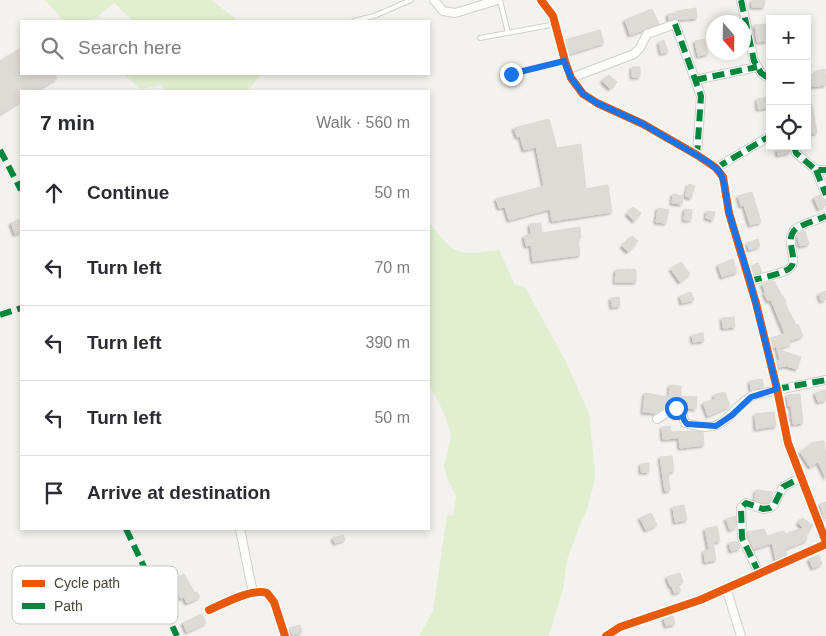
<!DOCTYPE html>
<html lang="en">
<head>
<meta charset="utf-8">
<style>
	body { margin:0; font-family:Arial,sans-serif; background:#f2f2f3; color:#2b2b33 }
	.controls { position:absolute; right:15px; top:15px; display:grid; overflow:hidden; border-radius:0px; box-shadow:0 2px 8px #0003 }
	.controls button { width:45px; height:45px; display:grid; place-items:center; padding:0; border:0; border-bottom:1px solid #e1e1e2; background:#fff; color:#2b2b33; font:25px sans-serif }
	.compass { position:absolute; left:706px; top:15px; width:45px; height:45px; border-radius:50%; background:#fff; box-shadow:0 2px 8px #0003; rotate:160deg }
	.stop { position:absolute; width:15px; height:15px; margin:-11px; border:4px solid #1a73e8; border-radius:50%; background:#fff }
	.stop.end { background:#1a73e8; border-color:#fff; box-shadow:0 1px 5px #0008 }
	.list { margin:0; padding:0; list-style:none }
	h2 { display:flex; justify-content:space-between; align-items:center; height:65px; margin:0; padding:0 20px; font-size:21px }
	h2 small { font-size:16px; font-weight:400; color:#7c7c81 }
	.list li { display:grid; grid-template-columns:32px 1fr auto; gap:15px; align-items:center; box-sizing:border-box; height:75px; padding:0 20px; border-top:1px solid #e1e1e2 }
	.list b { display:block; font-size:19px; white-space:nowrap }
	.list em { font-size:16px; font-style:normal; color:#7c7c81 }
	.icon { flex:none; width:28px; height:28px; fill:none; stroke:currentColor; stroke-width:2; stroke-linecap:round; stroke-linejoin:round }
	.map { position:relative; flex:none; width:826px; height:636px; overflow:hidden }
	.search { position:absolute; background:#fff; box-shadow:0 2px 8px #0003; left:20px; top:20px; width:410px; height:55px; display:flex; align-items:center; gap:12px; box-sizing:border-box; padding:0 18px; border-radius:0px; color:#7c7c81; font-size:19px }
	.panel { position:absolute; background:#fff; box-shadow:0 2px 8px #0003; left:20px; top:90px; width:410px; height:440px; border-radius:0px }
	.map>svg:first-child { display:block }
	.green { fill:#e1eecf }
	.building { fill:#dedbd6; stroke:#dcd9d4; filter:url(#shadow) }
	.lines { fill:none; stroke-linecap:round; stroke-linejoin:round }
	.service-casing { stroke:#d2d0cb; stroke-width:6 }
	.minor-casing { stroke:#d2d0cb; stroke-width:10 }
	.service { stroke:#fdfdfc; stroke-width:4 }
	.minor { stroke:#fdfdfc; stroke-width:8 }
	.quiet { stroke:#00873e; stroke-width:6; stroke-dasharray:12 6; stroke-linecap:butt }
	.cycleway-casing { stroke:#fff; stroke-width:11 }
	.cycleway { stroke:#e8590c; stroke-width:8 }
	.route { stroke:#1a73e8; stroke-width:6 }
	.key { fill:#fff; stroke:#c9c7c4; stroke-width:1 }
	.key-label { font-size:14px; fill:#4b4439 }
</style>
</head>
<body>
<div class="map">
<svg width="826" height="636" viewBox="0 0 826 636">
	<defs>
		<filter id="shadow"><feDropShadow dx="-2" dy="2" stdDeviation="1" flood-color="#0004"/></filter>
	</defs>
	<rect width="100%" height="100%" fill="#f4f2ee"/>
	<path class="green" d="M 45,0 L 211,0 L 239,21 L 133,21 L 114,3 L 92,21 L 64,21 Z
		M 123,74 L 261,74 L 248,91 L 166,91 L 161,85 L 141,89 Z
		M 429,223 C 457,257 456,255 499,250 L 515,285 L 525,287 L 565,360 L 589,413 L 595,472 L 594,484 L 586,512 L 579,527 L 567,560 L 563,589 L 549,636 L 419,636 L 433,611 L 447,515 L 453,516 L 456,496 L 448,480 L 444,466 L 451,437 C 448,419 438,401 429,385 Z"/>
	<path class="building" d="M 752,0 L 765,0 L 764,7 L 752,7 Z
		M 696,8 L 697,18 L 669,20 L 668,14 L 677,13 L 677,11 Z
		M 652,9 L 659,24 L 630,35 L 625,20 Z
		M 766,24 L 767,41 L 757,42 L 755,25 Z
		M 600,30 L 604,43 L 569,54 L 565,40 Z
		M 705,39 L 708,54 L 698,56 L 695,41 Z
		M 664,40 L 668,52 L 661,53 L 659,42 Z
		M 21,48 L 21,74 L 54,74 L 57,78 L 36,91 L 21,91 L 21,101 L 0,114 L 0,61 Z
		M 632,67 L 640,67 L 640,77 L 632,77 Z
		M 825,69 L 826,85 L 807,87 L 807,75 L 816,74 L 816,71 Z
		M 609,75 L 617,82 L 610,89 L 602,81 Z
		M 770,97 L 770,107 L 758,109 L 757,99 Z
		M 807,104 L 812,104 L 817,133 L 807,133 Z
		M 549,119 L 557,148 L 581,144 L 586,189 L 608,185 L 612,212 L 552,221 L 550,209 L 509,220 L 505,207 L 499,208 L 496,199 L 544,186 L 536,147 L 524,150 L 520,136 L 517,137 L 514,128 Z
		M 789,146 L 790,152 L 778,155 L 777,150 Z
		M 689,184 L 695,186 L 691,198 L 685,196 Z
		M 752,192 L 761,222 L 750,225 L 744,205 L 741,206 L 738,196 Z
		M 673,194 L 683,196 L 682,204 L 672,203 Z
		M 820,195 L 822,199 L 826,201 L 826,205 L 819,209 L 814,198 Z
		M 633,207 L 641,213 L 634,221 L 627,214 Z
		M 658,208 L 669,210 L 666,223 L 656,222 Z
		M 685,209 L 692,210 L 691,220 L 684,220 Z
		M 707,211 L 715,212 L 713,220 L 706,218 Z
		M 21,219 L 21,232 L 15,234 L 11,223 Z
		M 541,223 L 542,233 L 580,227 L 581,238 L 578,238 L 580,255 L 533,261 L 531,245 L 526,246 L 524,236 L 531,235 L 530,224 Z
		M 805,231 L 809,244 L 800,246 L 797,236 L 800,233 Z
		M 632,236 L 638,241 L 628,252 L 622,246 Z
		M 758,239 L 760,246 L 749,250 L 747,243 Z
		M 733,259 L 737,272 L 722,277 L 718,265 Z
		M 681,262 L 690,274 L 680,282 L 671,269 Z
		M 758,263 L 762,272 L 753,274 L 751,266 Z
		M 628,269 L 636,270 L 636,282 L 615,282 L 616,270 Z
		M 774,281 L 782,296 L 783,296 L 786,302 L 785,303 L 796,325 L 798,324 L 803,336 L 790,341 L 791,344 L 777,349 L 777,346 L 773,348 L 770,338 L 785,334 L 771,300 L 768,301 L 764,293 L 766,293 L 762,284 Z
		M 826,291 L 826,299 L 821,301 L 819,294 Z
		M 691,292 L 694,300 L 682,303 L 680,296 Z
		M 619,297 L 620,306 L 612,307 L 611,298 Z
		M 734,317 L 735,327 L 723,328 L 722,318 Z
		M 703,333 L 704,341 L 693,342 L 692,335 Z
		M 777,349 L 801,357 L 797,369 L 786,366 L 778,367 L 776,361 L 780,360 Z
		M 762,379 L 764,387 L 751,390 L 750,381 Z
		M 670,385 L 681,386 L 681,396 L 697,397 L 696,409 L 686,408 L 685,406 L 679,404 L 664,404 L 663,408 L 656,413 L 643,412 L 645,393 L 669,397 Z
		M 826,390 L 826,400 L 818,402 L 815,393 Z
		M 725,392 L 730,406 L 708,416 L 703,403 L 715,399 L 714,395 Z
		M 800,394 L 803,423 L 793,424 L 791,406 L 788,406 L 787,395 Z
		M 774,412 L 776,426 L 756,429 L 755,414 Z
		M 670,426 L 671,432 L 693,431 L 703,432 L 704,445 L 680,448 L 679,438 L 663,439 L 662,427 Z
		M 824,441 L 826,457 L 826,478 L 818,462 L 810,467 L 800,452 L 814,442 Z
		M 672,456 L 674,471 L 668,472 L 670,490 L 665,491 L 660,457 Z
		M 649,463 L 649,472 L 641,472 L 641,464 Z
		M 756,490 L 773,492 L 770,501 L 764,503 L 755,500 Z
		M 826,502 L 826,519 L 824,519 L 820,504 Z
		M 684,505 L 687,520 L 675,522 L 673,507 Z
		M 651,513 L 657,525 L 646,530 L 640,518 Z
		M 736,516 L 736,527 L 730,530 L 726,519 Z
		M 802,518 L 813,525 L 806,536 L 807,540 L 785,549 L 787,555 L 776,560 L 772,543 L 754,549 L 748,537 L 747,532 L 764,529 L 767,536 L 784,531 L 785,534 L 803,528 L 798,523 Z
		M 717,526 L 720,541 L 713,542 L 716,560 L 705,562 L 704,551 L 709,550 L 705,529 Z
		M 343,535 L 345,540 L 335,543 L 333,538 Z
		M 737,541 L 740,548 L 731,551 L 729,543 Z
		M 819,555 L 822,564 L 813,568 L 809,559 Z
		M 167,569 L 172,581 L 184,574 L 195,593 L 197,592 L 200,597 L 187,603 L 184,597 L 181,599 L 176,589 L 165,594 L 155,575 Z
		M 680,573 L 683,582 L 678,584 L 681,591 L 674,593 L 672,586 L 670,586 L 667,577 Z
		M 202,614 L 206,623 L 187,632 L 183,623 Z
		M 673,616 L 675,624 L 666,626 L 664,618 Z
		M 300,625 L 302,632 L 292,635 L 290,628 Z"/>
	<g class="lines">
		<defs>
			<path id="service" d="M 500,0 L 508,33
				M 354,21 L 374,16 L 411,0
				M 480,38 L 556,24
				M 511,74 L 565,61"/>
			<path id="minor" d="M 434,0 L 443,11 L 455,13 L 498,0
				M 541,0 L 553,16 L 565,61 L 571,78 L 583,94 L 597,103 L 643,124 L 697,155 L 716,168 L 723,177 L 729,213 L 756,303 L 777,389 L 788,443 L 826,542
				M 741,0 L 754,61 L 761,73 L 770,79
				M 571,78 L 634,54 L 640,48 L 647,34 L 675,24 L 701,96 L 697,155
				M 695,80 L 757,67
				M 794,146 L 796,153 L 816,170 L 826,170
				M 716,168 L 770,136
				M 816,170 L 826,195
				M 750,281 C 760,278 783,274 790,268 C 800,259 782,239 797,228 C 806,223 817,220 826,216
				M 657,419 C 665,415 672,406 681,410 L 685,423 C 729,437 725,410 754,395 L 826,380
				M 240,529 L 253,593
				M 759,573 L 742,538 L 741,508 L 746,503 L 763,509 L 770,508 L 774,505 L 783,487 L 802,477
				M 726,588 L 741,636
				M 209,610 C 223,604 252,588 267,593 L 274,602 L 285,636
				M 606,636 L 620,627 L 700,600 L 826,544"/>
		</defs>
		<use href="#service" class="service-casing"/>
		<use href="#minor" class="minor-casing"/>
		<use href="#service" class="service"/>
		<use href="#minor" class="minor"/>
		<path class="quiet" d="M 741,0 L 754,61 L 761,73 L 770,79
			M 675,24 L 701,96 L 697,155
			M 695,80 L 757,67
			M 794,146 L 796,153 L 816,170 L 826,170
			M 0,150 L 21,190
			M 716,168 L 770,136
			M 816,170 L 826,195
			M 750,281 C 760,278 783,274 790,268 C 800,259 782,239 797,228 C 806,223 817,220 826,216
			M 0,315 L 21,308
			M 777,389 L 826,380
			M 126,529 L 177,636
			M 759,573 L 742,538 L 741,508 L 746,503 L 763,509 L 770,508 L 774,505 L 783,487 L 802,477"/>
		<defs>
			<path id="cycleway" d="M 541,0 L 553,16 L 565,61 L 571,78 L 583,94 L 597,103 L 643,124 L 697,155 L 716,168 L 723,177 L 729,213 L 756,303 L 777,389 L 788,443 L 826,542
				M 209,610 C 223,604 252,588 267,593 L 274,602 L 285,636
				M 606,636 L 620,627 L 700,600 L 826,544"/>
		</defs>
		<use href="#cycleway" class="cycleway-casing"/>
		<use href="#cycleway" class="cycleway"/>
	</g>
	<g class="lines">
		<path class="route" d="M 511,74 L 564,61 L 571,78 L 583,94 L 597,103 L 643,124 L 710,163 L 720,172 L 724,183 L 729,213 L 750,281 L 777,389 L 751,397 L 732,415 L 716,426 L 687,424 L 684,420 L 681,410 L 676,408"/>
	</g>
	<rect x="12" y="566" width="166" height="58" rx="8" class="key"/>
	<rect x="22" y="580" width="23" height="7" fill="#e8590c"/>
	<rect x="22" y="603" width="23" height="6" fill="#00873e"/>
	<g class="key-label">
		<text x="54" y="588">Cycle path</text>
		<text x="54" y="611">Path</text>
	</g>
</svg>
<div class="controls">
<button>+</button>
<button>−</button>
<button><svg class="icon" aria-label="locate" viewBox="0 0 24 24"><circle cx="12" cy="12" r="6"/><path d="M12 2v4M12 18v4M2 12h4M18 12h4"/></svg></button>
</div>
<svg class="compass" viewBox="-18 -18 36 36"><path d="M0-13l5 13h-10z" fill="#e53935"/><path d="M0 13l5-13h-10z" fill="#7c7c81"/></svg>
<div class="stop" style="left:676px;top:408px"></div>
<div class="stop end" style="left:511px;top:74px"></div>
<div class="search"><svg class="icon" aria-label="search" viewBox="0 0 24 24"><circle cx="10" cy="10" r="6"/><path d="M15 15l6 6"/></svg>Search here</div>
<section class="panel">
<h2>7 min<small>Walk · 560 m</small></h2>
<ul class="list">
<li><svg class="icon" aria-label="ahead" viewBox="0 0 24 24"><path d="M12 20V5M6 11l6-6 6 6"/></svg><div><b>Continue</b></div><em>50 m</em></li>
<li><svg class="icon" aria-label="left" viewBox="0 0 24 24"><path d="M17 20v-9H6M10 6l-5 5 5 5"/></svg><div><b>Turn left</b></div><em>70 m</em></li>
<li><svg class="icon" aria-label="left" viewBox="0 0 24 24"><path d="M17 20v-9H6M10 6l-5 5 5 5"/></svg><div><b>Turn left</b></div><em>390 m</em></li>
<li><svg class="icon" aria-label="left" viewBox="0 0 24 24"><path d="M17 20v-9H6M10 6l-5 5 5 5"/></svg><div><b>Turn left</b></div><em>50 m</em></li>
<li><svg class="icon" aria-label="arrive" viewBox="0 0 24 24"><path d="M6 21V4h12l-3 4 3 4H6"/></svg><div><b>Arrive at destination</b></div></li>
</ul>
</section>
</div>
</body>
</html>
